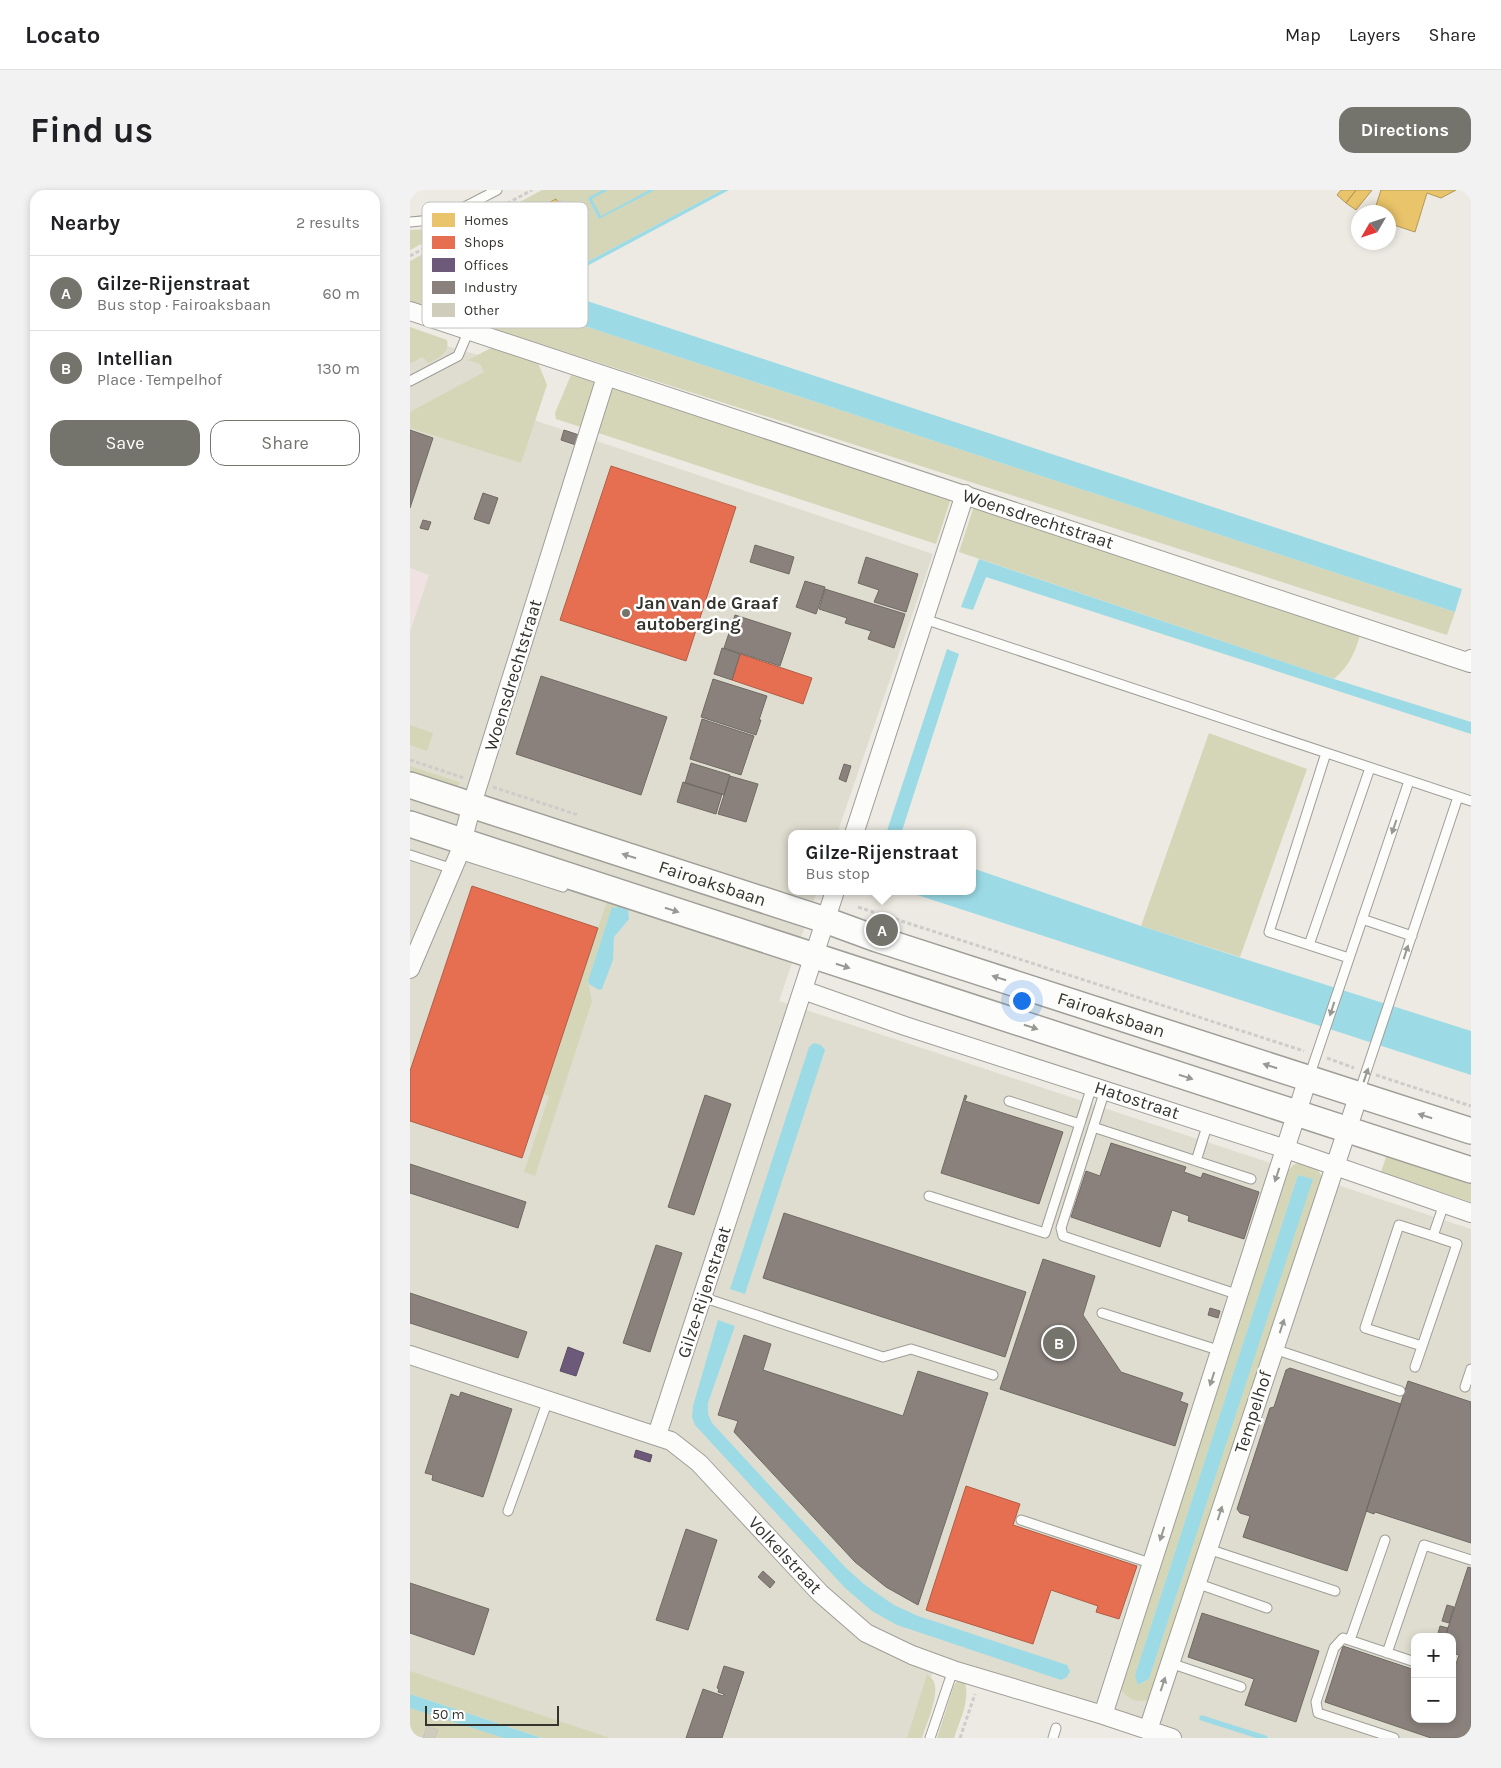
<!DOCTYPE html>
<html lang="en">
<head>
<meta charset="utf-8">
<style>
	body { margin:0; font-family:Karla,sans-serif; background:#f2f2f2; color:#202124 }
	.controls { position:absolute; right:15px; bottom:15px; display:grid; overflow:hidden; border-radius:10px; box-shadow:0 2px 8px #0003 }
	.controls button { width:45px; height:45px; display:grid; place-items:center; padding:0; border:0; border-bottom:1px solid #e0e0e0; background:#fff; color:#202124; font:25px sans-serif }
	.compass { position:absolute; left:941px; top:15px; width:45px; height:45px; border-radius:50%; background:#fff; box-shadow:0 2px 8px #0003; rotate:231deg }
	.scale { position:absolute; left:15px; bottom:12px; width:134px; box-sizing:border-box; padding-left:5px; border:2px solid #34332d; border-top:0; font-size:14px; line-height:18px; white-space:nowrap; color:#34332d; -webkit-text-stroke:4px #fff; paint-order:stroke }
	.you { position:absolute; left:611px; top:810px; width:18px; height:18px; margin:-12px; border:4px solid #fff; border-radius:50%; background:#1a73e8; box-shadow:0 0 0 8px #1a73e833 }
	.badge { display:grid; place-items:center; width:32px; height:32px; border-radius:50%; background:#74736c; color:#fff; font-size:16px; font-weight:700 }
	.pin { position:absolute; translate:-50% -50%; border:2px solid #fff; box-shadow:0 1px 5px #0006 }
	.popup { position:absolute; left:378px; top:640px; width:188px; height:65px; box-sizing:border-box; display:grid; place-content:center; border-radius:10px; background:#fff; filter:drop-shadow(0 1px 4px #0005); font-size:16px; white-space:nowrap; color:#757577 }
	.popup b { font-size:19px; color:#202124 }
	.popup::after { content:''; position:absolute; left:50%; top:100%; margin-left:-10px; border:10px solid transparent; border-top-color:#fff }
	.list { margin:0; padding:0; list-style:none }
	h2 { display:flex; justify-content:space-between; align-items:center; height:65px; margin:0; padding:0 20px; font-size:21px }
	h2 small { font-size:16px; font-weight:400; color:#757577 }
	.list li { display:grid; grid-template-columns:32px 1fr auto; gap:15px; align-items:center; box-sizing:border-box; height:75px; padding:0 20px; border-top:1px solid #e0e0e0 }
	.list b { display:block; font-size:19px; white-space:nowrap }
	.list p { margin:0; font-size:16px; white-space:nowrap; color:#757577 }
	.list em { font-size:16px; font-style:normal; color:#757577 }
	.actions { display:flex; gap:10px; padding:15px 20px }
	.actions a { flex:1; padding:11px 0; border:1px solid #74736c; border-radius:15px; text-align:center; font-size:18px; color:#74736c }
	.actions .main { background:#74736c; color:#fff }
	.map { position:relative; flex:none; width:1061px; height:1548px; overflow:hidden; border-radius:15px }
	header { display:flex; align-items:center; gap:30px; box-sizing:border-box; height:70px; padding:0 25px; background:#fff; border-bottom:1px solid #e0e0e0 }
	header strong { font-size:24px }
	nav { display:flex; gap:28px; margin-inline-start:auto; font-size:18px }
	.intro { display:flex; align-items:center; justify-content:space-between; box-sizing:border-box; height:120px; padding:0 30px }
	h1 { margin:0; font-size:35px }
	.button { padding:12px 22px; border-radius:15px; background:#74736c; color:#fff; font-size:18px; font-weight:700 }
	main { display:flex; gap:30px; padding:0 30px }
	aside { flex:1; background:#fff; border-radius:15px; box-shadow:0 2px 8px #0003 }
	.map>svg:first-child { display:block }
	.built { fill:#dfddcf; fill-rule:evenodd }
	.education { fill:#f0e1e3 }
	.green { fill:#d5d6b7; fill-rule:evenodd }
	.water { fill:#9cdbe6 }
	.homes { fill:#e9c46a; stroke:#b39858 }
	.shops { fill:#e76f51; stroke:#b15d46 }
	.offices { fill:#6d597a; stroke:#5c4e63 }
	.industry { fill:#8a817c; stroke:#706a64 }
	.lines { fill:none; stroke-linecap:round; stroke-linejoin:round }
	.stream { stroke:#9cdbe6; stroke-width:5.5 }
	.building { fill:#d0ccbc; stroke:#c6c5bf }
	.lane-casing { stroke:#9f9e98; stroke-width:11 }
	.street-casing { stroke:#9f9e98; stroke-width:20 }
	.secondary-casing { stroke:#9f9e98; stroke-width:28 }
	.path { stroke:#ccccca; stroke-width:3; stroke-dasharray:4 2.5; stroke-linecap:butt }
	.lane { stroke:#fcfcfb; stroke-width:9 }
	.street { stroke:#fcfcfb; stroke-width:18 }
	.secondary { stroke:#fcfcfb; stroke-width:25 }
	.oneway { fill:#989894 }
	.poi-dot { fill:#74736c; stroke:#fff; stroke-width:2 }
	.labels { text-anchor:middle; stroke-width:5; stroke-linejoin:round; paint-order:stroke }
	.street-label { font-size:18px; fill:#34332d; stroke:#fff }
	.poi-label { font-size:18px; font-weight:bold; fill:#34332d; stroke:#fff; text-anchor:start }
	.key { fill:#fff; stroke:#c2c2c0; stroke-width:1 }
	.key-label { font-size:14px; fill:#34332d }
</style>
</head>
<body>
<header>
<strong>Locato</strong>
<nav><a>Map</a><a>Layers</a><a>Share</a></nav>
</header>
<div class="intro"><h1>Find us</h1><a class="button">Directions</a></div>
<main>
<aside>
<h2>Nearby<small>2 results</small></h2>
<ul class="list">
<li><span class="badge">A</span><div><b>Gilze-Rijenstraat</b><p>Bus stop · Fairoaksbaan</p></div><em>60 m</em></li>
<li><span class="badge">B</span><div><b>Intellian</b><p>Place · Tempelhof</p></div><em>130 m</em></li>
</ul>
<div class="actions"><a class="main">Save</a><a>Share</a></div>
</aside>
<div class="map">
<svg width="1061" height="1548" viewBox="0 0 1061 1548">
	<rect width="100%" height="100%" fill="#eceae2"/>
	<path class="built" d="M 11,149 L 112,177 L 94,220 L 523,364 L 427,644 L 382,644 L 382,701 L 407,701 L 369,811 L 1061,1039 L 1061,1548 L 733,1548 L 581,1500 L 524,1474 L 508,1548 L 155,1548 L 0,1497 L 0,174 L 13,167 ZM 1005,1447 L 1042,1447 L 1042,1529 L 1005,1529 Z"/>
	<path class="education" d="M 0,378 L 19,385 L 0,442 Z"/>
	<path class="green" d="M 132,0 L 312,0 L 175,73 L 159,79 L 138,95 L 130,96 L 86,107 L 1045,422 L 1037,445 L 0,112 L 0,71 Z
		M 25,39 L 28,45 L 0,60 L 0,40 Z
		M 0,137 L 37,150 C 40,163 29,168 18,173 L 13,167 L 0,174 Z
		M 81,158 L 128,173 L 137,195 L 111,273 L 0,238 L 0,222 L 74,182 L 70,174 L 58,170 Z
		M 161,185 L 541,308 L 526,354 L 146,229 L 145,223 Z
		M 564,316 L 951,441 C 946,461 940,475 924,489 L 549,362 Z
		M 0,535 L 23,543 L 17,561 L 0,555 Z
		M 799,543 L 897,579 L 830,767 L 731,736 Z
		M 0,576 L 49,592 L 50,594 L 36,601 L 0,590 Z
		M 198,708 L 210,711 L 207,718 L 202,717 L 178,791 L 182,811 L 125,986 L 114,982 L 139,906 L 133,904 Z
		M 978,961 L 1061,988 L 1061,1012 L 971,982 Z
		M 888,973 L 907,979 L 913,988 L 743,1508 C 730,1515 714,1509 710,1496 L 876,984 L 883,975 ZM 888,985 L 902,989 L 739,1489 L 729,1495 L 725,1485 Z
		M 0,1481 L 200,1548 L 132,1548 L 0,1504 Z
		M 517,1484 C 519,1486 521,1488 523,1490 C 531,1502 516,1535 512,1548 L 497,1548 Z
		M 548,1490 L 555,1492 C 560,1511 550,1530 544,1548 L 527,1548 L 544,1495 Z
		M 0,1509 L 119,1548 L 0,1548 Z"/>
	<path class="water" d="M 192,0 L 198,0 L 182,9 L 191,26 L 239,0 L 245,0 L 189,29 L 178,8 Z
		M 312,0 L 319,0 L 162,84 L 158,86 L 155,95 L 159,105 L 1052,399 L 1045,422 L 86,107 L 94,84 L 135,96 L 142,93 L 159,79 L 175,73 Z
		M 30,63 L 66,75 L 58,98 L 14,85 L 12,82 L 12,73 Z
		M 569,369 L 924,489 L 1061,532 L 1061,544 L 576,387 L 563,420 L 551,417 Z
		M 537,459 L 549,464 L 491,644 L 476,644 Z
		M 562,678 L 731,736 L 1061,841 L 1061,885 L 495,701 L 562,701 Z
		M 208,716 L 218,720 L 219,729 L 204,747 L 203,770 L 192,799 L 189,800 L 179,794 L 178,791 L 202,717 L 206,718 Z
		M 404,853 L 411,855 L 415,860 L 335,1104 L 320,1099 L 399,857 Z
		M 888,985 L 903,989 L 739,1489 L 728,1495 L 725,1485 Z
		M 308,1130 L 325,1136 L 298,1213 L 298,1224 L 302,1233 L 435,1377 L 455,1395 L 484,1415 L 508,1426 L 657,1475 L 660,1481 L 657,1487 L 651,1490 L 487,1435 L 462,1421 L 435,1398 L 285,1235 L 282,1227 L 283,1216 Z
		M 0,1504 L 132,1548 L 94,1548 L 0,1518 Z"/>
	<path class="homes" d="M 931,0 L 946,0 L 936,13 L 927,5 Z
		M 946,0 L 962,0 L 946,20 L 936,13 Z
		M 971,0 L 1046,0 L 1031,8 L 1017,3 L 1005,42 L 978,33 L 978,22 L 964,22 Z
		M 146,9 L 152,17 L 128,29 L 129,27 L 125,20 Z
		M 168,48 L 172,57 L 150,68 L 145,60 Z"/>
	<path class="shops" d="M 201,276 L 326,317 L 276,471 L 150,430 Z
		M 330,464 L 402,488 L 393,514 L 322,490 Z
		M 62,696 L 188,738 L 112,968 L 0,931 L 0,881 Z
		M 556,1296 L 610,1314 L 603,1335 L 727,1376 L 709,1429 L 686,1422 L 688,1416 L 641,1400 L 623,1454 L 516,1420 Z"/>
	<path class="offices" d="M 158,1157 L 174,1163 L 166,1186 L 150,1181 Z
		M 226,1260 L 242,1265 L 240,1272 L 224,1267 Z"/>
	<path class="industry" d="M 0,240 L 23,248 L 0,318 Z
		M 154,240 L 169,245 L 166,255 L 151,250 Z
		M 73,303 L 88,308 L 79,334 L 64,329 Z
		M 13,330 L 21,332 L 18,340 L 10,338 Z
		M 345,355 L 384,367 L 379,384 L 340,372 Z
		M 456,367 L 508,384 L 496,422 L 464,412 L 469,400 L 448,393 Z
		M 395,391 L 415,397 L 406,424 L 386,417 Z
		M 415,399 L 495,424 L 484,458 L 458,449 L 461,441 L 435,433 L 437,428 L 409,419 Z
		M 325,425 L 381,443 L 370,476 L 314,458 Z
		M 312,458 L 330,464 L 322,490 L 304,484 Z
		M 131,486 L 257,527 L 231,605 L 106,564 Z
		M 303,489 L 357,506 L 349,530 L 351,530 L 346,545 L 291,527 Z
		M 292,529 L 344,546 L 331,585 L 280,569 Z
		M 281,573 L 320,585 L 314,605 L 275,593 Z
		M 434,574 L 441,576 L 436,592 L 429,589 Z
		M 320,586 L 348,594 L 336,632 L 308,624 Z
		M 273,592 L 312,604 L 306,624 L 267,612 Z
		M 295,905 L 321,914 L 284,1025 L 258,1017 Z
		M 555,905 L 557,906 L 555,911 L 653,942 L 629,1014 L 531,983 Z
		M 701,953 L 776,977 L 774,982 L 791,988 L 793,983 L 849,1002 L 834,1049 L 778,1031 L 779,1026 L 762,1020 L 750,1057 L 661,1027 L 676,981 L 690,986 Z
		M 0,974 L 116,1012 L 108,1038 L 0,1003 Z
		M 374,1023 L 616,1102 L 595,1167 L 353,1088 Z
		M 246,1055 L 272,1063 L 240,1162 L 213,1153 Z
		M 633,1069 L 685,1086 L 673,1125 L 711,1182 L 773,1203 L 770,1211 L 778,1214 L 765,1256 L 590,1199 Z
		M 0,1103 L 117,1142 L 108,1168 L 0,1133 Z
		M 800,1118 L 810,1121 L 808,1128 L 798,1125 Z
		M 334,1145 L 361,1154 L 353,1180 L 493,1226 L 508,1181 L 578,1203 L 508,1415 L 476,1397 L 445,1372 L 324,1242 L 328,1231 L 308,1225 Z
		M 880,1178 L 991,1214 L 937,1381 L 833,1347 L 840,1326 L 830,1323 L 827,1319 L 860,1218 L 864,1217 L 876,1180 Z
		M 998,1191 L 1061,1212 L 1061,1353 L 965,1322 L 964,1324 L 956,1321 Z
		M 51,1202 L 102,1219 L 73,1307 L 22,1290 L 23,1285 L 15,1283 L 41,1204 L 49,1207 Z
		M 276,1339 L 307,1350 L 278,1440 L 246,1430 Z
		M 1058,1377 L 1061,1378 L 1061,1548 L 1021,1548 L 915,1512 L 933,1456 L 1005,1480 L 1005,1529 L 1042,1529 L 1042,1486 L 1049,1465 L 1042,1463 L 1042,1447 L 1035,1447 Z
		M 353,1381 L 365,1392 L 360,1398 L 348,1387 Z
		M 0,1393 L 79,1419 L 64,1465 L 0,1443 Z
		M 1037,1415 L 1044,1417 L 1039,1433 L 1032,1431 Z
		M 792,1423 L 909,1461 L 886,1532 L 835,1515 L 844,1489 L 778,1467 Z
		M 1030,1436 L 1038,1438 L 1035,1447 L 1027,1447 Z
		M 314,1476 L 334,1482 L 312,1548 L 276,1548 L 293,1499 L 313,1506 L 314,1504 L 308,1502 L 309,1499 L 307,1498 Z"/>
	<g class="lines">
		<path class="stream" d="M 792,1528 L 855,1548"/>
	</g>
	<path class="building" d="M 17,1536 L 28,1540 L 25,1548 L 13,1548 Z"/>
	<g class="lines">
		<defs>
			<path id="lane" d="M 0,32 C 36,30 56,16 87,0
				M 0,191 L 48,166 L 59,140
				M 514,429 L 1061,611
				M 916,563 L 859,742 L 939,768
				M 49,664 L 153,697
				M 0,665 L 43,679
				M 952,729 L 1002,746
				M 899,755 L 960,578
				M 899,887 L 999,591
				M 695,900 L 651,1038 L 653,1046 L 829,1105
				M 949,903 L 1048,607
				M 599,911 L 670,934
				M 683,937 L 841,989
				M 786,971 L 798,933
				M 519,1006 L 635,1043 L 682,896
				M 292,1107 L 473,1167 L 501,1159 L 583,1185
				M 692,1123 L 811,1161
				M 1012,1156 L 955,1138 L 989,1035 L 1023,1046
				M 864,1159 L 990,1201
				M 1005,1177 L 1047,1054 L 1023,1046 L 1034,1014
				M 1055,1197 L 1061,1179
				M 98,1321 L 138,1210
				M 611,1330 L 743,1374
				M 798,1359 L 925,1401
				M 786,1393 L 857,1418
				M 940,1450 L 975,1350
				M 977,1463 L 1014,1355 L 1061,1370
				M 760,1473 L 831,1497
				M 520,1548 L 543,1480
				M 643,1548 L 646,1538
				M 984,1548 L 908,1523 L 906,1512 L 924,1458 L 933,1448 L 1005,1472"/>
			<path id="street" d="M 0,121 L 1060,473 L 1061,469
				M 444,644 L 555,304
				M 0,779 L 49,664 L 62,614 L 196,187
				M 393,800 L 495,836 L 876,959 L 1061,1023
				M 0,1165 L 261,1251 L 289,1273 L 410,1403 L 456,1443 L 502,1465 L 543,1480 L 693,1525 L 762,1548
				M 247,1245 L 425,701
				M 693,1525 L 898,888
				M 738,1540 L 949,904"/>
			<g id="secondary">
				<path id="s1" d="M 0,595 L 415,730 L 467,749 L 1061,941"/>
				<path d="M 0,634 L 1061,980"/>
			</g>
		</defs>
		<use href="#lane" class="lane-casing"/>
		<use href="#street" class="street-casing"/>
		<use href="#secondary" class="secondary-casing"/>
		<path class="path" d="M 163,31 L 173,51 L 170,53
			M 0,66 L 122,0
			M 64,125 L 82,74 L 163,31 L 151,11 L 148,12
			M 0,570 L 54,588
			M 83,597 L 168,625
			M 448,717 L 894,861
			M 917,868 L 944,878
			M 966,885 L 1061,916
			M 550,1548 L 565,1504"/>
		<use href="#lane" class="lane"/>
		<use href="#street" class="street"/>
		<use href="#secondary" class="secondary"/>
	</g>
	<defs><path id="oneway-solid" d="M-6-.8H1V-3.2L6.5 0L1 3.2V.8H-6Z" transform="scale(1.25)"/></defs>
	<g class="oneway">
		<use href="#oneway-solid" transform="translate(984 637) rotate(109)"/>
		<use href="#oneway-solid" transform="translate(219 666) rotate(-162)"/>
		<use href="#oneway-solid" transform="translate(262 720) rotate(18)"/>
		<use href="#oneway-solid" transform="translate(996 762) rotate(-72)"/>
		<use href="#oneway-solid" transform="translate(433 776) rotate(18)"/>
		<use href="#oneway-solid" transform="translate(589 788) rotate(-162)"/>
		<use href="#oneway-solid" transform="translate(922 819) rotate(108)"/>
		<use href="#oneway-solid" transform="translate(621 837) rotate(18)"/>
		<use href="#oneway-solid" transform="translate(860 876) rotate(-162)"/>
		<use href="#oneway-solid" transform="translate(956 885) rotate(-71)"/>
		<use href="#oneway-solid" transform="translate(776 887) rotate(18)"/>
		<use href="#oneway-solid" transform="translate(1015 926) rotate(-162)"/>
		<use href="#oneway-solid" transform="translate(867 985) rotate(108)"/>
		<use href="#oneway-solid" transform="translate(872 1136) rotate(-72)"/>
		<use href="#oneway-solid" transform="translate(802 1189) rotate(108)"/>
		<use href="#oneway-solid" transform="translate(810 1323) rotate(-72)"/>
		<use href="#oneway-solid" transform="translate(752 1344) rotate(108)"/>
		<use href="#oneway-solid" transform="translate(753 1494) rotate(-72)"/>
	</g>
	<circle class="poi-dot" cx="216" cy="423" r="5"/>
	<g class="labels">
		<g class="street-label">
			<text transform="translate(628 329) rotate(18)" y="6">Woensdrechtstraat</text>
			<text transform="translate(103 485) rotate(-73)" y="6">Woensdrechtstraat</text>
			<text dy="6" stroke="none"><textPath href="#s1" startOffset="318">Fairoaksbaan</textPath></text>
			<text dy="6" stroke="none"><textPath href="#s1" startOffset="738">Fairoaksbaan</textPath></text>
			<text transform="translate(727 910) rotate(18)" y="6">Hatostraat</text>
			<text transform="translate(294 1102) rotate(-72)" y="6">Gilze-Rijenstraat</text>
			<text transform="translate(843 1222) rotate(-72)" y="6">Tempelhof</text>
			<text transform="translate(375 1365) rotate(47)" y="6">Volkelstraat</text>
		</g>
		<g class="poi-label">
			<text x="226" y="419">Jan van de Graaf<tspan x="226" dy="21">autoberging</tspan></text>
		</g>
	</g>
	<rect x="12" y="12" width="166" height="126" rx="8" class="key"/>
	<rect x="22" y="23" width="23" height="14" fill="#e9c46a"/>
	<rect x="22" y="46" width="23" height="13" fill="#e76f51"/>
	<rect x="22" y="68" width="23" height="14" fill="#6d597a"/>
	<rect x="22" y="91" width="23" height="13" fill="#8a817c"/>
	<rect x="22" y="113" width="23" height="14" fill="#d0ccbc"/>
	<g class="key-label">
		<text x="54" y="35">Homes</text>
		<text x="54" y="57">Shops</text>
		<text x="54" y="80">Offices</text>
		<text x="54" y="102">Industry</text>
		<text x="54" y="125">Other</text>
	</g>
</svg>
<div class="controls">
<button>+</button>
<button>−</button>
</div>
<svg class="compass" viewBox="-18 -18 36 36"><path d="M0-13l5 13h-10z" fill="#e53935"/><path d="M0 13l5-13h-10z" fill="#757577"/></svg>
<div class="scale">50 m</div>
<div class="you"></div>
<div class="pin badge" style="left:472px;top:740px">A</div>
<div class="popup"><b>Gilze-Rijenstraat</b>Bus stop</div>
<div class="pin badge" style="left:649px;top:1153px">B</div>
</div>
</main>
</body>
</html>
